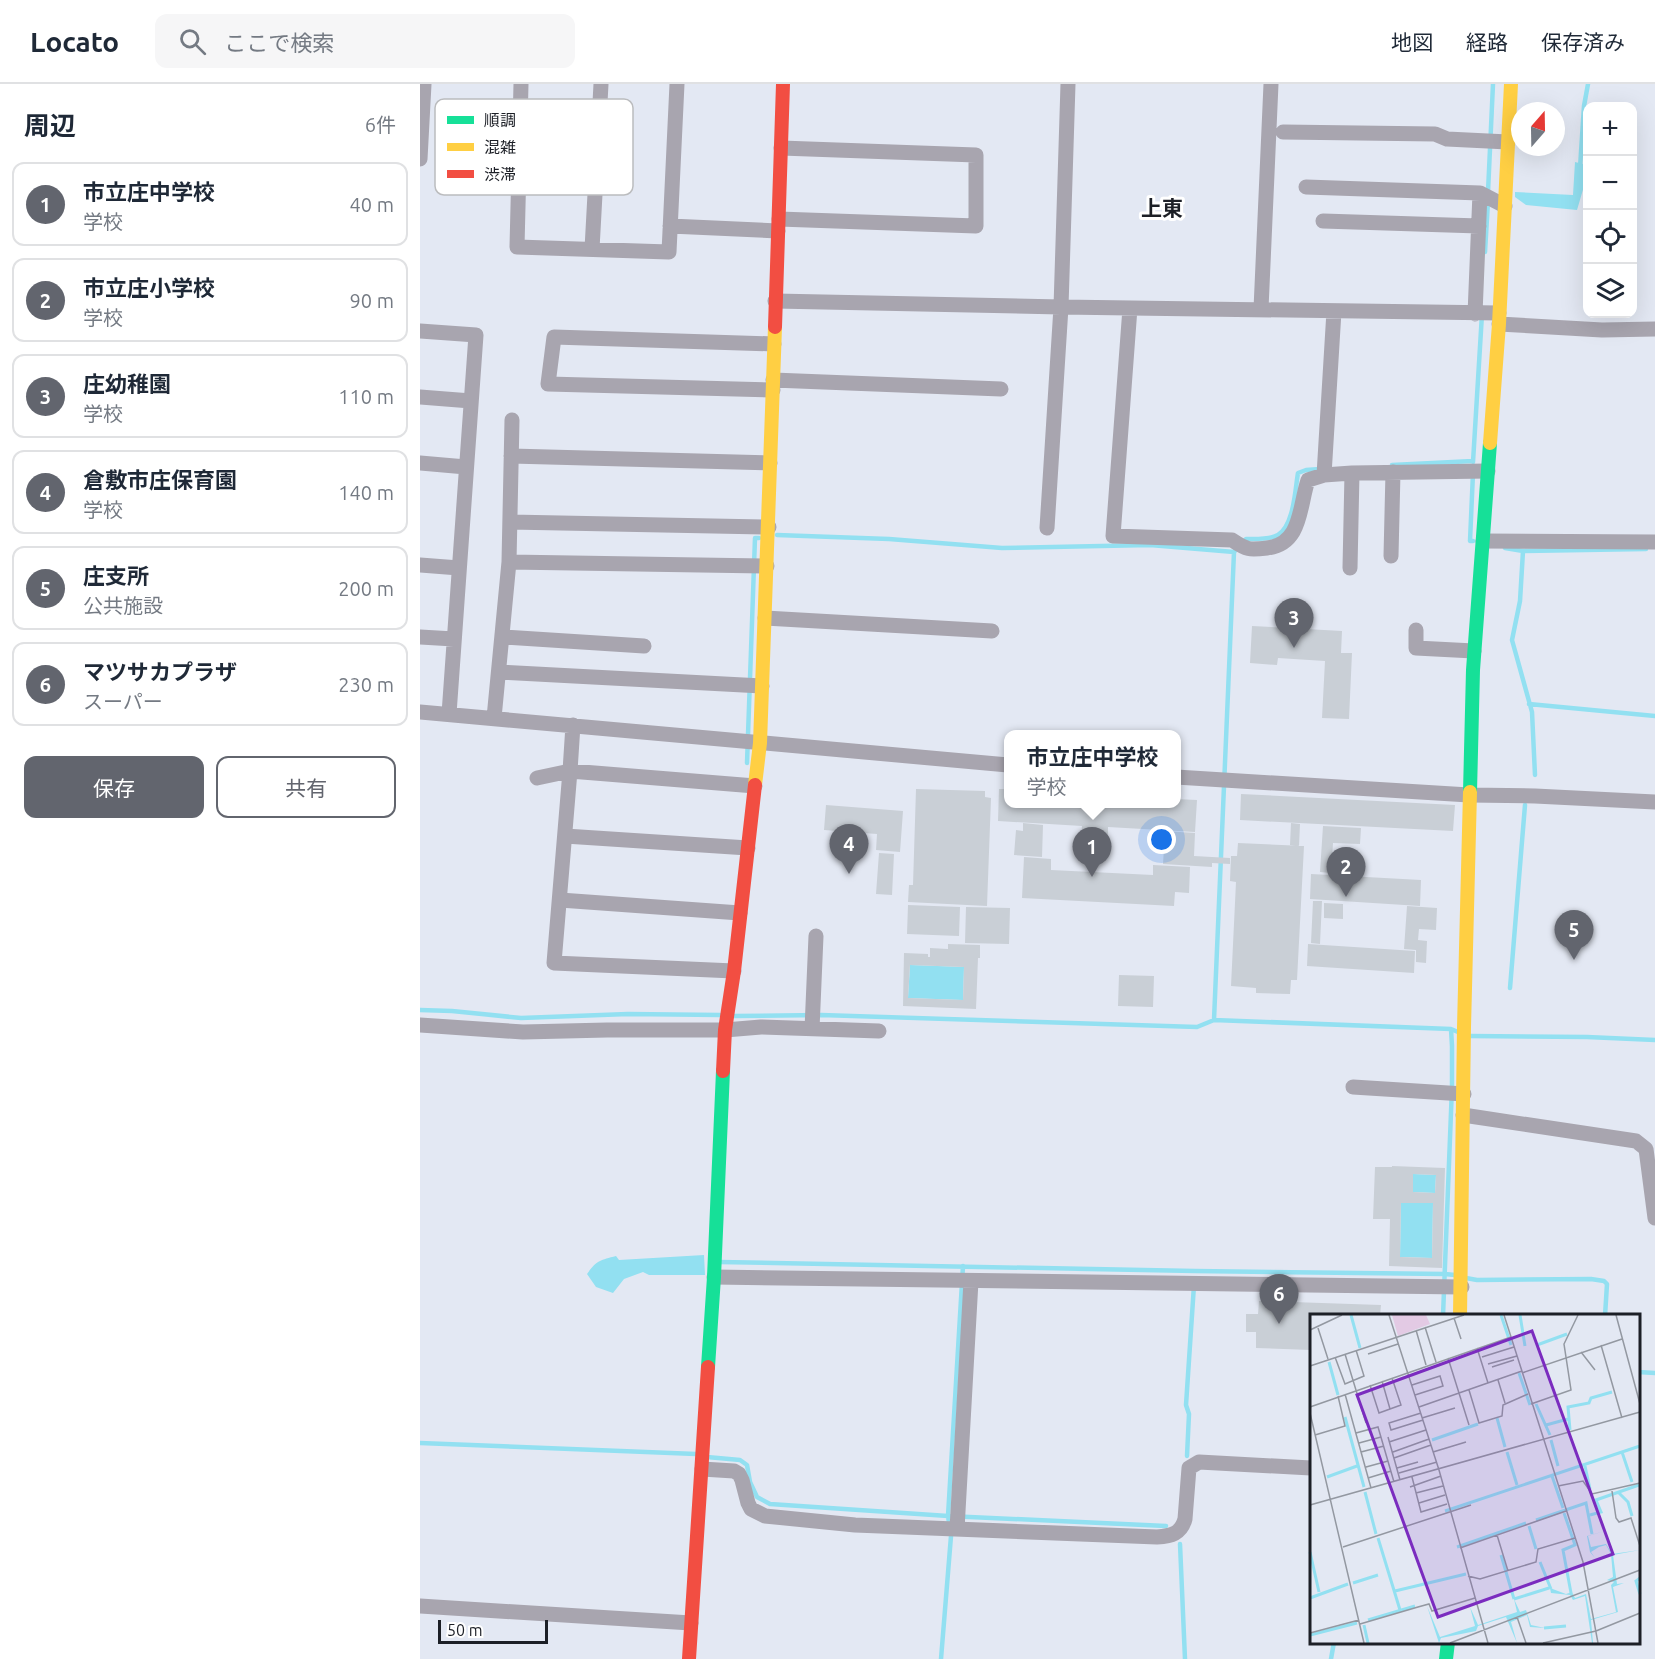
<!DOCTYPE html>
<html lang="ja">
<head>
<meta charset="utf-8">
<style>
	body { margin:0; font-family:Ubuntu,"Noto Sans JP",sans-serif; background:#f6f6f7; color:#1f2937 }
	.controls { position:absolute; right:18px; top:18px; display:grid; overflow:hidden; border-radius:12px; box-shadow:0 6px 24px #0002 }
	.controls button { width:54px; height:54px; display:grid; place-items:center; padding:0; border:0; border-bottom:2px solid #e0e1e3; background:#fff; color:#1f2937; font:30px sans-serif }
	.compass { position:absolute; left:1091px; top:18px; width:54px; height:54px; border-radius:50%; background:#fff; box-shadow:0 6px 24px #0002; rotate:20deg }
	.scale { position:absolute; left:18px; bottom:15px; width:110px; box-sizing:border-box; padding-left:6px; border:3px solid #1c1f26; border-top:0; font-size:16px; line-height:21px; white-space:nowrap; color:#1c1f26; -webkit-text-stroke:4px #fff; paint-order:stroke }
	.you { position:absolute; left:742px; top:756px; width:21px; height:21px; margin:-15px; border:4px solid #fff; border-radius:50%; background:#1a73e8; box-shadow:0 0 0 9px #1a73e833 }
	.badge { display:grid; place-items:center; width:39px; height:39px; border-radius:50%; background:#62656e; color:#fff; font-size:20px; font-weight:700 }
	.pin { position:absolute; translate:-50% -50px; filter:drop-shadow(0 2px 3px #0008) }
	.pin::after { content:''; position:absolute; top:32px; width:21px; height:18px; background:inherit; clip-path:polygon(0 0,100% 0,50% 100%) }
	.popup { position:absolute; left:584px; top:646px; width:177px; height:78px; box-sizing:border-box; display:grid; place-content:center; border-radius:12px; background:#fff; filter:drop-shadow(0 2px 4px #0005); font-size:20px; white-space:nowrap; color:#747a83 }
	.popup b { font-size:22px; color:#1f2937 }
	.popup::after { content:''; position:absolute; left:50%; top:100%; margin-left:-12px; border:12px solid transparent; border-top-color:#fff }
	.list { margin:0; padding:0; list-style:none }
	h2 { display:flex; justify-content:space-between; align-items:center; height:78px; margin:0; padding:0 24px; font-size:26px }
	h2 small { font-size:20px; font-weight:400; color:#747a83 }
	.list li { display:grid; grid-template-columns:39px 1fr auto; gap:18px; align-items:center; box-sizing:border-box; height:84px; margin:0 12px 12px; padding:0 12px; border:2px solid #e0e1e3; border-radius:12px }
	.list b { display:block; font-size:22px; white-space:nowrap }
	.list p { margin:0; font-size:20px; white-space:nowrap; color:#747a83 }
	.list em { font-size:20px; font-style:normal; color:#747a83 }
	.actions { display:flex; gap:12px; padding:18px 24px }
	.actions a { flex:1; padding:14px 0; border:2px solid #62656e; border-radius:12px; text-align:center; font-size:21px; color:#62656e }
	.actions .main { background:#62656e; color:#fff }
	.icon { flex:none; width:33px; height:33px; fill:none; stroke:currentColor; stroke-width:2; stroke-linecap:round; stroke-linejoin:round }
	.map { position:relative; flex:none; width:1235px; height:1575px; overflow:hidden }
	header { display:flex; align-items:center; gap:36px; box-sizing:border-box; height:84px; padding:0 30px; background:#fff; border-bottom:2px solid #e0e1e3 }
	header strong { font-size:28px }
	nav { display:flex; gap:33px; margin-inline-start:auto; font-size:21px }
	.search { width:420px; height:54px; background:#f6f6f7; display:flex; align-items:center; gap:15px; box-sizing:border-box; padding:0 21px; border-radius:12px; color:#747a83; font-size:22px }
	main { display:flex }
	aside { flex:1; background:#fff }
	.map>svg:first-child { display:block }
	.water { fill:#92e0f1 }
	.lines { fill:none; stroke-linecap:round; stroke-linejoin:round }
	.stream { stroke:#92e0f1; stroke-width:4.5 }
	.building { fill:#c9cfd6; fill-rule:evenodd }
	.street { stroke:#a8a5af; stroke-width:15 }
	.fast { stroke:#16e098; stroke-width:14 }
	.slow { stroke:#ffcf43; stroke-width:14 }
	.jam { stroke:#f24e42; stroke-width:14 }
	.labels { text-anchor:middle; stroke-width:6; stroke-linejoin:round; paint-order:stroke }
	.quarter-label { font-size:21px; font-weight:bold; fill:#1c1f26; stroke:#fff }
	.inset-river { fill:none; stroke:#92e0f1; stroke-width:3 }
	.inset-road { fill:none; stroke:#9398a1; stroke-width:1.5 }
	.view { fill:#7b2cbf; fill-opacity:0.15; stroke:#7b2cbf; stroke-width:3 }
	.inset-edge { fill:none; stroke:#1c1f26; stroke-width:3 }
	.key { fill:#fff; stroke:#bbbcbe; stroke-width:1.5 }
	.key-label { font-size:16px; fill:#1c1f26 }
</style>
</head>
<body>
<header>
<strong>Locato</strong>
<div class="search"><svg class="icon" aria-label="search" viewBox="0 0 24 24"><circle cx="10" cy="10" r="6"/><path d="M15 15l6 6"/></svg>ここで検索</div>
<nav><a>地図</a><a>経路</a><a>保存済み</a></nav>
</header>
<main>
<aside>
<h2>周辺<small>6件</small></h2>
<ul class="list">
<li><span class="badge">1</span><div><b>市立庄中学校</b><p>学校</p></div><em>40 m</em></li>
<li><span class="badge">2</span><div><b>市立庄小学校</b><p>学校</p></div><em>90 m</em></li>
<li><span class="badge">3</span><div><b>庄幼稚園</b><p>学校</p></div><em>110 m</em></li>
<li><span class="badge">4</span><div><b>倉敷市庄保育園</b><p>学校</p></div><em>140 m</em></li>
<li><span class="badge">5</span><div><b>庄支所</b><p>公共施設</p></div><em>200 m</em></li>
<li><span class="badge">6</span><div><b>マツサカプラザ</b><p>スーパー</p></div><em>230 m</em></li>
</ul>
<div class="actions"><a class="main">保存</a><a>共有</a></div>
</aside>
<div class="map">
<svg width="1235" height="1575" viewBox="0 0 1235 1575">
	<rect width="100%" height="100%" fill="#e3e8f3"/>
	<path class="water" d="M 1155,78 L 1167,81 L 1167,92 L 1157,126 L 1106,121 L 1095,113 L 1095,108 L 1153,111 Z
		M 490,881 L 544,883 L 543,916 L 488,914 Z
		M 993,1090 L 1016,1091 L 1015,1109 L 993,1108 Z
		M 981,1119 L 1013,1119 L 1012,1174 L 980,1173 Z
		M 284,1171 L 285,1191 L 229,1191 L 223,1188 L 204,1195 L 193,1209 L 176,1203 L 167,1190 C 176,1177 180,1176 196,1172 L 199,1176 Z"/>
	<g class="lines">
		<path class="stream" d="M 1160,84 L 1164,22 L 1168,0
			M 1068,108 L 1073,0
			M 1065,168 L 1068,117
			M 1053,378 L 1062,230
			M 972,381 L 1053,377
			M 1053,389 L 1050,457 L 1053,457
			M 357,451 L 469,455 L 582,464 L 730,461 L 814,468
			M 1085,464 L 1103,467 L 1100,517 L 1092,556 L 1112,628 L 1115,691
			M 1103,467 L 1226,465
			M 1109,620 L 1235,632
			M 327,679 L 335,454 L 339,454
			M 1090,904 L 1105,721
			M 0,926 L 32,927 L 101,934 L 208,930 L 300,931
			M 314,932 L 401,931 L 777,943 L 794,936 L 1031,945 L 1038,948
			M 794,936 L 814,468 L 826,455 C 835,455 850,456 858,451 C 874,441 875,406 878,389 L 886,386 L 900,385
			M 1049,952 L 1167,953 L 1235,956
			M 299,1178 L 775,1187 L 1025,1190 L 1035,1191
			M 1046,1194 L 1057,1196 L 1171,1195 L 1184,1197 L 1187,1200 L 1185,1232
			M 1023,1232 L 1032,1003 L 1032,962 L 1031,945
			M 1218,1288 L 1235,1289
			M 0,1359 L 276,1370
			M 767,1372 L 769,1330 L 766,1321 L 774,1201
			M 287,1373 L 320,1376 L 327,1381 L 330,1398 L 337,1413 L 350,1420 L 528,1432 L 746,1442
			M 760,1460 L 765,1575
			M 521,1575 L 531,1452 L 528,1432 L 543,1182
			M 911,1575 L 914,1558"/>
	</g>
	<path class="building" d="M 832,542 L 922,547 L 921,569 L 932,569 L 929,635 L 902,634 L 905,577 L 858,574 L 857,581 L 830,579 Z
		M 496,705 L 565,707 L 565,713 L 571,714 L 567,822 L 488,818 L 489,801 L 493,801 Z
		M 579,705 L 588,705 L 588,720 L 756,720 L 756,715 L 777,716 L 775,748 L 688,743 L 688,755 L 661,753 L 662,742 L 578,737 Z
		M 821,710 L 1035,721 L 1033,747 L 820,736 Z
		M 406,721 L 483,727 L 480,768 L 456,766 L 457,750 L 404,746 Z
		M 603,739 L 623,741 L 622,773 L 594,771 L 596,746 L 603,747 Z
		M 871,739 L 880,740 L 879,762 L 870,761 Z
		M 903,742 L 941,744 L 940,760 L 913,759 L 911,789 L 900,788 Z
		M 745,747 L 775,749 L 774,772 L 810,774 L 810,780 L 792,779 L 792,783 L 743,780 Z
		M 818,759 L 884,762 L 877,896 L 871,896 L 870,910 L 836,909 L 836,904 L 811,902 L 816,798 L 810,797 L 811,772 L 817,772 Z
		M 459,769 L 474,770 L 472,811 L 456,810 Z
		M 604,773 L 631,775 L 631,786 L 733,791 L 733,781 L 770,783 L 769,809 L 755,808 L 754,822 L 602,814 Z
		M 891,790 L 1001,796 L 1000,822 L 890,815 Z
		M 893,817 L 902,817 L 900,860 L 891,859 Z
		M 904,819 L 923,820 L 923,835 L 904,834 Z
		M 488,821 L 540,823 L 539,852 L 487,850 Z
		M 987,822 L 1017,824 L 1016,846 L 999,845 L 998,856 L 1007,857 L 1006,879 L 996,878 L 996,866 L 984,865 Z
		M 546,823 L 590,824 L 589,860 L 545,859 Z
		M 528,860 L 560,861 L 560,874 L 558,874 L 556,925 L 483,922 L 484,869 L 508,870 L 508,873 L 510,873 L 510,864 L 528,865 ZM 490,881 L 544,883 L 543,916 L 488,914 Z
		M 888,860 L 995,867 L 994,889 L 887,882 Z
		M 699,891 L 734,892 L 733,923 L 698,922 Z
		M 972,1082 L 1025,1084 L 1022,1184 L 969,1182 L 970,1135 L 953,1135 L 955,1083 L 972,1083 ZM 993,1090 L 1016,1091 L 1015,1109 L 993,1108 ZM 981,1119 L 1013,1119 L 1012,1174 L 980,1173 Z
		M 839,1217 L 961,1221 L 960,1232 L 891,1232 L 891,1266 L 836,1264 L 836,1248 L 826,1248 L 826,1230 L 838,1230 Z"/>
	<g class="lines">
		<path class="street" d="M 101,0 L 97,163 L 249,168 L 257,0
			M 863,48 L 1015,50 L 1027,55 L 1088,58
			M 0,75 L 4,0
			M 886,103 L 1060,109 L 1085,122
			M 359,135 L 556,142 L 556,71 L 361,64
			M 903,137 L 1059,142
			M 250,142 L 358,147
			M 172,165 L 181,0
			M 355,217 L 641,223 L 1079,229
			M 710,224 L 693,452 L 812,456 C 827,466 829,466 847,464 C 882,460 879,423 888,396 L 904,391 L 932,389 L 1068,387
			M 841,225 L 851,0
			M 1055,230 L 1060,109
			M 1079,240 L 1182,246 L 1235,245
			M 0,247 L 56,251 L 29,630
			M 353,296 L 581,305
			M 353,306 L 128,300 L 134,253 L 354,260
			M 0,313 L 51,317
			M 91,372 L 350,379
			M 0,379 L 46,383
			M 904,391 L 914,227
			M 90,438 L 349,443
			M 627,444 L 641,223 L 648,0
			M 1063,457 L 1235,458
			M 971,472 L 973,388
			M 89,478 L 347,482
			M 0,481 L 39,484
			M 930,484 L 932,389
			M 345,534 L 572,547
			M 996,546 L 996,564 L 1054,567
			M 0,553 L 34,555
			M 83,553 L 224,562
			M 79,588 L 342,602
			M 0,628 L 588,681
			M 74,634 L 89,478 L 92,336
			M 153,641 L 150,687 L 134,879 L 314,887
			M 756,693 L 1049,711 L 1115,712 L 1235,718
			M 117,694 L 150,687 L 335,702
			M 145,752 L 328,764
			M 140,816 L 320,829
			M 0,941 L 103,948 L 187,946 L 305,946 L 341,943 L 459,947
			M 392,945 L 396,852
			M 933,1003 L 1044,1010
			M 1043,1031 L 1216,1057 L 1226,1065 L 1235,1134
			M 294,1193 L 1042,1203
			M 282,1385 L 314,1387 L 319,1390 L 322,1396 L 328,1419 L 331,1425 L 345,1432 L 435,1441 L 737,1453 C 751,1452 761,1450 765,1435 L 769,1384 L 779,1378 L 891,1384
			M 537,1445 L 551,1197
			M 0,1522 L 271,1539"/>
		<path class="fast" d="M 1050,708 L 1053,586 L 1070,359
			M 288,1283 L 294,1193 L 303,987
			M 1026,1575 L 1028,1558"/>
		<path class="slow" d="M 1070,359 L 1079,240 L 1091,0
			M 335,701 L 340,659 L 355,243
			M 1040,1232 L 1044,943 L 1050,708"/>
		<path class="jam" d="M 355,243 L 363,0
			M 303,987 L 305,946 L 314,887 L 335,701
			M 269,1575 L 288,1283"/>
	</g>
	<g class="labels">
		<g class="quarter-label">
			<text x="742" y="132">上東</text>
		</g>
	</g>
	<g transform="translate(890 1230)">
		<rect width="330" height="330" fill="#e3e8f3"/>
		<path d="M 82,1 L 116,1 L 120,10 L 88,22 Z" fill="#e3cae4"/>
		<path d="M 295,217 L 278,222 L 281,233 L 296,230 L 302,240 L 330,236 L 303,241 L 307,270 L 314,269 L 303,273 L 308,298 L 281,306 L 283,329 L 282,329 L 275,282 L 263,286 L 260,281 L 241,279 L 240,274 L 256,280 L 262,278 L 265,284 L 276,280 L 281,305 L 306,298 L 301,271 L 304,268 L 297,266 L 303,263 L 301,240 L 296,231 L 289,233 L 281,238 L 285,244 L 280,238 L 277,222 ZM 204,285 L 210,298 L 216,296 L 221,311 L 235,314 L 220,313 L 217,301 L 201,308 L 207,329 L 196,303 L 168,312 L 166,317 L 131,324 L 129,329 L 117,292 L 130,323 L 165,312 L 160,293 L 168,311 L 207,298 Z" fill="#92e0f1"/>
		<path class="inset-river" d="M 41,1 L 50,34M 191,1 L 201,31M 210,1 L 215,32M 227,31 L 257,20M 19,48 L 28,81M 209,59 L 220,91M 226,90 L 240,121M 35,103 L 54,173M 187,104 L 195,133M 236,111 L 258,105M 260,116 L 258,93 L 279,89 L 281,84 L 302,78M 122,126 L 168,110M 241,126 L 248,152M 197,138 L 207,171M 312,138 L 322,168M 275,152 L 280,175M 242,162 L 253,194M 17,163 L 47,152M 55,178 L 66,220M 309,179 L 318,188 L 322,202M 135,197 L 330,132M 254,199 L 265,231 L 253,236 L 261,279M 280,201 L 291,198 L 286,186 L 329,171M 226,206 L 276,189 L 282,220M 219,212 L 226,235M 68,224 L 90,296M 147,233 L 216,209M 0,238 L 9,278M 191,241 L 204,285M 230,248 L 241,275M 330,264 L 326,267 L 330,280M 43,269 L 68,261M 85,277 L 156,260M 0,284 L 38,270M 204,285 L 239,274M 58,306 L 105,292M 54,311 L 58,329M 234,314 L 256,312M 0,321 L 47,309"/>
		<path class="inset-road" d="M 79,1 L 129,156 L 178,329M 194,1 L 273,248 L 288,329M 306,1 L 330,90M 144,4 L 151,25M 115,13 L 126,48M 8,14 L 18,45M 0,16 L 32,1M 106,16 L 116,51M 291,31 L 312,104M 167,34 L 178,69M 271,38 L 285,56M 35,40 L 56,109M 58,40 L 88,30M 25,43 L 35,70 L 54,62 L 46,36M 172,43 L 204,33M 138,44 L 159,111M 178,50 L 207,42M 0,52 L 154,1M 182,53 L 204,46M 212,59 L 312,25M 188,66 L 195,89M 72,67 L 80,95M 60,71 L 69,99 L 91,91 L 82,64M 102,71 L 130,62 L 133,72 L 105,81M 159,76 L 169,109 L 192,102 L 193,91 L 218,80M 35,80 L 61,174M 221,90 L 261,76 L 254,30 L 268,1M 0,93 L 201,23M 109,93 L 212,57M 0,99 L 54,329M 111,99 L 79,109 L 81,116 L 113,106M 112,104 L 145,94M 46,119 L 68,113 L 84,168M 5,121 L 35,112 L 28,82M 78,123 L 90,166M 79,128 L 116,116M 49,129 L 71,123M 51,138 L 74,132M 83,138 L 119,125M 123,138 L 156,128M 84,144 L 121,131M 56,153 L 78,147M 87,154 L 108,148M 89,159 L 127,148M 102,163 L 111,198 L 137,190M 58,164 L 81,157M 248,172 L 273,167 L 282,180 L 330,169M 100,173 L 131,162M 302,177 L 306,204 L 309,208 L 321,204 L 330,232M 106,179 L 133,172M 109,189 L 135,181M 0,191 L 330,98M 187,221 L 198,257M 33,233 L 161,191M 150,234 L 256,197M 158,262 L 170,265 L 226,248 L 228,235 L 265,224M 207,303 L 216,329M 50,310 L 108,293 L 119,290 L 122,297 L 165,284M 0,319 L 49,306M 140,329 L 330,256M 233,329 L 286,317 L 330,299"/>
		<path class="view" d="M 222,17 L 303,240 L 128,303 L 47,81 Z"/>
		<rect width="330" height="330" class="inset-edge"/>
	</g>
	<rect x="15" y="15" width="198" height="96" rx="9" class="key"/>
	<rect x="27" y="32" width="27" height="8" fill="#16e098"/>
	<rect x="27" y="59" width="27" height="8" fill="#ffcf43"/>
	<rect x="27" y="86" width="27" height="8" fill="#f24e42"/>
	<g class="key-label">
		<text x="64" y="42">順調</text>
		<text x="64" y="69">混雑</text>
		<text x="64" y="96">渋滞</text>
	</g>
</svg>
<div class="controls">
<button>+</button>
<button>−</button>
<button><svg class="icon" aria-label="locate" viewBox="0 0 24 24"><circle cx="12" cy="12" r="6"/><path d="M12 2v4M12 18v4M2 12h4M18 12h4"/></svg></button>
<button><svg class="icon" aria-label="layers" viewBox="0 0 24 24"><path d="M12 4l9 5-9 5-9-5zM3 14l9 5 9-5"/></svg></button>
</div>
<svg class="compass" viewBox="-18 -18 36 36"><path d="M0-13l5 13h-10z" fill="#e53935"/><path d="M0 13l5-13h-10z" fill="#747a83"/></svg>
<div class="scale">50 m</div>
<div class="you"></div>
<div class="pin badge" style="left:672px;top:793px">1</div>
<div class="popup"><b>市立庄中学校</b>学校</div>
<div class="pin badge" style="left:926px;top:813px">2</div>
<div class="pin badge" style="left:874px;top:564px">3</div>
<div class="pin badge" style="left:429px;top:790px">4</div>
<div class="pin badge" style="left:1154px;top:876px">5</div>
<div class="pin badge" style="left:859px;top:1240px">6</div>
</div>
</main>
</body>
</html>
